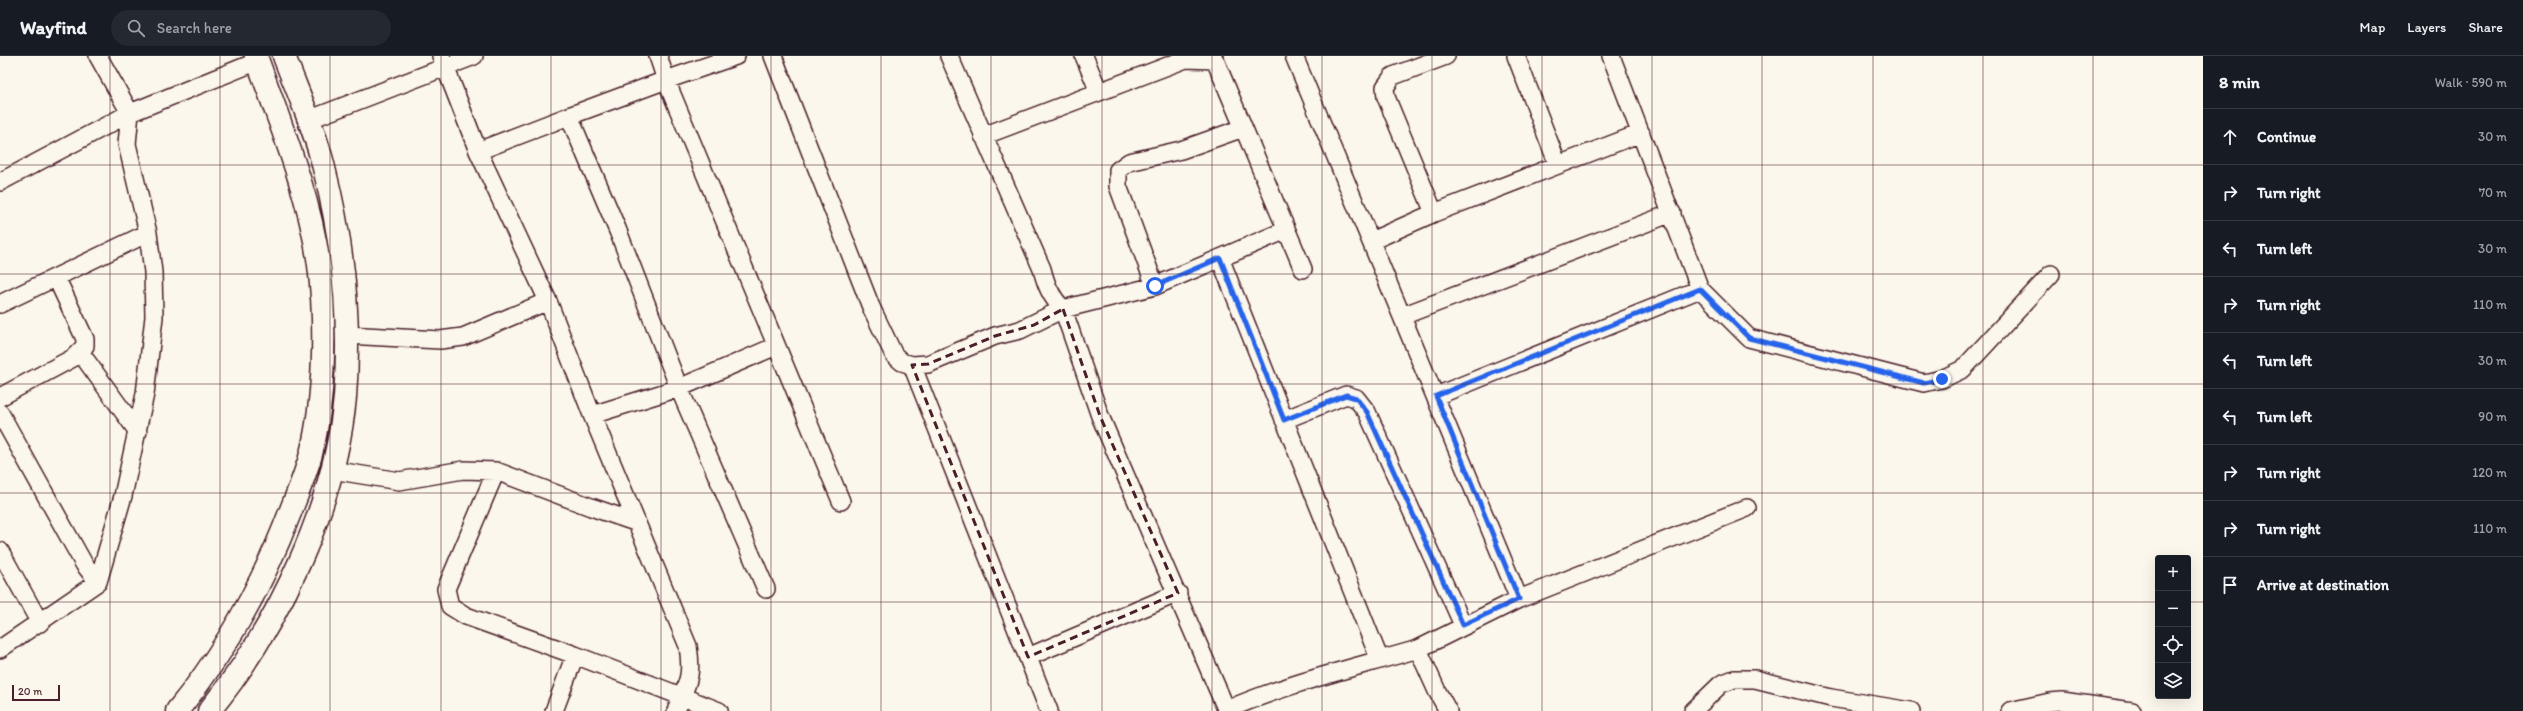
<!DOCTYPE html>
<html lang="en">
<head>
<meta charset="utf-8">
<style>
	body { margin:0; font-family:Itim,sans-serif; background:#242831; color:#f1f3f6 }
	.controls { position:absolute; right:12px; bottom:12px; display:grid; overflow:hidden; border-radius:4px; box-shadow:0 4px 16px #0002 }
	.controls button { width:36px; height:36px; display:grid; place-items:center; padding:0; border:0; border-bottom:1px solid #363941; background:#171b24; color:#f1f3f6; font:20px sans-serif }
	.scale { position:absolute; left:12px; bottom:10px; width:48px; box-sizing:border-box; padding-left:4px; border:2px solid #4a1f2b; border-top:0; font-size:11px; line-height:14px; white-space:nowrap; color:#4a1f2b; -webkit-text-stroke:3px #fbf7ec; paint-order:stroke }
	.stop { position:absolute; width:12px; height:12px; margin:-9px; border:3px solid #2563eb; border-radius:50%; background:#fff }
	.stop.end { background:#2563eb; border-color:#fff; box-shadow:0 1px 4px #0008 }
	.list { margin:0; padding:0; list-style:none }
	h2 { display:flex; justify-content:space-between; align-items:center; height:52px; margin:0; padding:0 16px; font-size:17px }
	h2 small { font-size:13px; font-weight:400; color:#9ea1a6 }
	.list li { display:grid; grid-template-columns:26px 1fr auto; gap:12px; align-items:center; box-sizing:border-box; height:56px; padding:0 16px; border-top:1px solid #363941 }
	.list b { display:block; font-size:15px; white-space:nowrap }
	.list em { font-size:13px; font-style:normal; color:#9ea1a6 }
	.icon { flex:none; width:22px; height:22px; fill:none; stroke:currentColor; stroke-width:2; stroke-linecap:round; stroke-linejoin:round }
	.map { position:relative; flex:none; width:2203px; height:655px; overflow:hidden }
	header { display:flex; align-items:center; gap:24px; box-sizing:border-box; height:56px; padding:0 20px; background:#171b24; border-bottom:1px solid #363941 }
	header strong { font-size:19px }
	nav { display:flex; gap:22px; margin-inline-start:auto; font-size:14px }
	.search { width:280px; height:36px; background:#242831; display:flex; align-items:center; gap:10px; box-sizing:border-box; padding:0 14px; border-radius:22px; color:#9ea1a6; font-size:15px }
	main { display:flex }
	aside { flex:1; background:#171b24 }
	.map>svg:first-child { display:block }
	.lines { fill:none; stroke-linecap:round; stroke-linejoin:round }
	.minor-casing { stroke:#4a1f2b; stroke-width:20 }
	.secondary-casing { stroke:#4a1f2b; stroke-width:25 }
	.minor { stroke:#fbf7ec; stroke-width:17 }
	.secondary { stroke:#fbf7ec; stroke-width:22 }
	.route { stroke:#2563eb; stroke-width:5 }
	.marked { fill:none; stroke:#4a1f2b; stroke-width:3; stroke-dasharray:8 5; stroke-linejoin:round }
	.grid { fill:none; stroke:#4a1f2b; stroke-width:1; stroke-opacity:0.55 }
</style>
</head>
<body>
<header>
<strong>Wayfind</strong>
<div class="search"><svg class="icon" aria-label="search" viewBox="0 0 24 24"><circle cx="10" cy="10" r="6"/><path d="M15 15l6 6"/></svg>Search here</div>
<nav><a>Map</a><a>Layers</a><a>Share</a></nav>
</header>
<main>
<div class="map">
<svg width="2203" height="655" viewBox="0 0 2203 655">
	<rect width="100%" height="100%" fill="#fbf7ec"/>
	<filter id="ink" filterUnits="userSpaceOnUse"><feTurbulence type="fractalNoise" baseFrequency=".025" numOctaves="2"/><feDisplacementMap in="SourceGraphic" scale="8" xChannelSelector="R" yChannelSelector="G"/><feConvolveMatrix kernelMatrix="1 2 1 2 8 2 1 2 1" color-interpolation-filters="sRGB"/></filter>
	<g filter="url(#ink)">
		<g class="lines">
			<defs>
				<path id="minor" d="M 441,0 L 478,95 L 548,245 L 592,359 L 688,590 C 693,622 687,627 676,655
					M 658,0 L 666,24 L 841,445
					M 773,0 L 871,251 L 894,299 L 902,306 L 912,309 L 928,308 L 995,280 L 1020,274 L 1063,253 L 1155,230 L 1286,174
					M 949,0 L 1042,213 C 1046,229 1051,241 1063,253 L 1100,360 L 1227,655
					M 1084,0 L 1099,36
					M 1182,0 L 1186,3 L 1215,4 L 1303,213
					M 1294,0 L 1519,543
					M 1516,0 L 1558,109
					M 1611,0 L 1700,233 L 1749,282 L 1924,327 L 1942,323 L 1963,313 L 2051,218
					M 308,64 L 474,0
					M 983,80 L 1186,3
					M 478,95 L 569,60
					M 0,126 L 130,57 L 258,5
					M 1434,157 L 1386,41 L 1385,31 L 1393,20 L 1446,0
					M 1371,185 L 1434,157 L 1641,77
					M 1220,202 L 1379,602
					M 1155,230 L 1118,130 L 1118,114 L 1129,106 L 1181,94 L 1243,72
					M 0,248 L 148,177
					M 1402,260 L 1672,157
					M 346,279 L 440,284 L 463,281 L 548,245
					M 80,296 L 138,376
					M 912,309 L 1049,655
					M 1436,340 L 1700,233
					M 0,341 L 73,302 L 85,290 L 85,283 L 56,221
					M 0,357 L 84,508 L 98,526
					M 592,359 L 679,332 L 618,175 L 569,60 L 666,24 L 736,0
					M 1284,364 L 1346,339 L 1356,342 L 1367,356 L 1463,569
					M 332,414 L 399,425 L 463,414 L 496,415 L 591,451 L 635,466
					M 496,415 L 446,533 L 450,550 L 466,560 L 575,599 L 719,655
					M 0,495 L 40,567
					M 766,533 L 679,332 L 776,290
					M 0,593 L 98,526 L 123,440 L 145,338 L 154,261 L 153,216 L 148,177 L 127,88 L 130,57 L 98,0
					M 1418,593 L 1519,543 L 1747,452
					M 1028,601 L 1178,537
					M 1226,654 C 1288,627 1354,612 1418,593 L 1437,635 L 1448,655
					M 554,655 L 575,599
					M 1693,655 L 1721,628 L 1734,623 L 1755,623 L 1831,642 L 1911,655
					M 2010,655 L 2050,646 L 2062,645 L 2132,655"/>
				<path id="secondary" d="M 177,655 C 227,594 263,528 291,454 C 298,436 306,417 311,398 C 325,341 326,266 319,209 C 309,136 280,68 256,0
					M 209,655 C 278,571 335,450 345,341 C 351,265 343,186 324,112 C 315,74 298,37 284,0"/>
			</defs>
			<use href="#minor" class="minor-casing"/>
			<use href="#secondary" class="secondary-casing"/>
			<use href="#minor" class="minor"/>
			<use href="#secondary" class="secondary"/>
		</g>
	</g>
	<g class="lines" filter="url(#ink)">
		<path class="route" d="M 1155,230 L 1220,202 L 1284,364 L 1346,339 L 1356,342 L 1367,356 L 1463,569 L 1519,543 L 1436,340 L 1700,233 L 1749,282 L 1924,327 L 1942,323"/>
	</g>
	<path class="marked" d="M 1063,253 L 1100,360 L 1178,537 L 1028,601 L 912,309 L 928,308 L 995,280 L 1034,269 Z"/>
	<path class="grid" d="M 110,0 L 110,655M 220,0 L 220,655M 330,0 L 330,655M 441,0 L 441,655M 551,0 L 551,655M 661,0 L 661,655M 771,0 L 771,655M 881,0 L 881,655M 991,0 L 991,655M 1102,0 L 1102,655M 1212,0 L 1212,655M 1322,0 L 1322,655M 1432,0 L 1432,655M 1542,0 L 1542,655M 1652,0 L 1652,655M 1762,0 L 1762,655M 1873,0 L 1873,655M 1983,0 L 1983,655M 2093,0 L 2093,655M 0,109 L 2203,109M 0,218 L 2203,218M 0,328 L 2203,328M 0,437 L 2203,437M 0,546 L 2158,546M 2188,546 L 2203,546"/>
</svg>
<div class="controls">
<button>+</button>
<button>−</button>
<button><svg class="icon" aria-label="locate" viewBox="0 0 24 24"><circle cx="12" cy="12" r="6"/><path d="M12 2v4M12 18v4M2 12h4M18 12h4"/></svg></button>
<button><svg class="icon" aria-label="layers" viewBox="0 0 24 24"><path d="M12 4l9 5-9 5-9-5zM3 14l9 5 9-5"/></svg></button>
</div>
<div class="scale">20 m</div>
<div class="stop" style="left:1155px;top:230px"></div>
<div class="stop end" style="left:1942px;top:323px"></div>
</div>
<aside>
<h2>8 min<small>Walk · 590 m</small></h2>
<ul class="list">
<li><svg class="icon" aria-label="ahead" viewBox="0 0 24 24"><path d="M12 20V5M6 11l6-6 6 6"/></svg><div><b>Continue</b></div><em>30 m</em></li>
<li><svg class="icon" aria-label="right" viewBox="0 0 24 24"><path d="M7 20v-9h11M14 6l5 5-5 5"/></svg><div><b>Turn right</b></div><em>70 m</em></li>
<li><svg class="icon" aria-label="left" viewBox="0 0 24 24"><path d="M17 20v-9H6M10 6l-5 5 5 5"/></svg><div><b>Turn left</b></div><em>30 m</em></li>
<li><svg class="icon" aria-label="right" viewBox="0 0 24 24"><path d="M7 20v-9h11M14 6l5 5-5 5"/></svg><div><b>Turn right</b></div><em>110 m</em></li>
<li><svg class="icon" aria-label="left" viewBox="0 0 24 24"><path d="M17 20v-9H6M10 6l-5 5 5 5"/></svg><div><b>Turn left</b></div><em>30 m</em></li>
<li><svg class="icon" aria-label="left" viewBox="0 0 24 24"><path d="M17 20v-9H6M10 6l-5 5 5 5"/></svg><div><b>Turn left</b></div><em>90 m</em></li>
<li><svg class="icon" aria-label="right" viewBox="0 0 24 24"><path d="M7 20v-9h11M14 6l5 5-5 5"/></svg><div><b>Turn right</b></div><em>120 m</em></li>
<li><svg class="icon" aria-label="right" viewBox="0 0 24 24"><path d="M7 20v-9h11M14 6l5 5-5 5"/></svg><div><b>Turn right</b></div><em>110 m</em></li>
<li><svg class="icon" aria-label="arrive" viewBox="0 0 24 24"><path d="M6 21V4h12l-3 4 3 4H6"/></svg><div><b>Arrive at destination</b></div></li>
</ul>
</aside>
</main>
</body>
</html>
